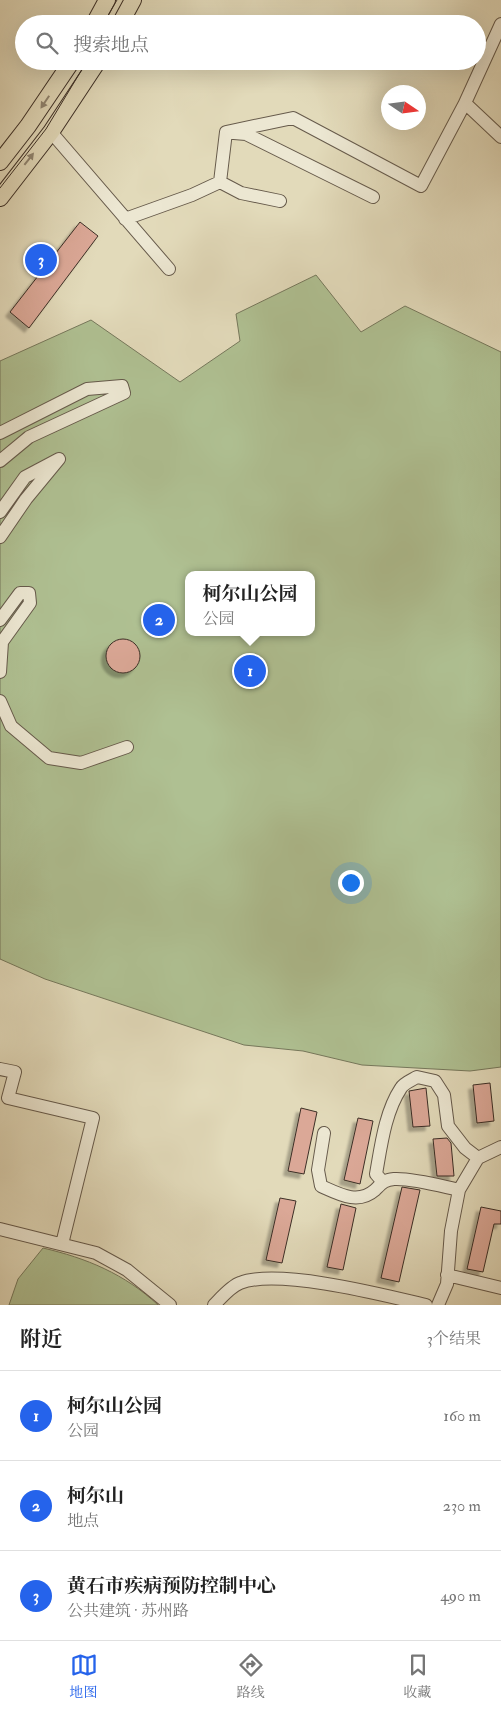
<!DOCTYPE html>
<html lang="zh">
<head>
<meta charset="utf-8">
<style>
	body { margin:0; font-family:"IM FELL Double Pica","Noto Serif SC",serif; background:#f2f2f2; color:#222 }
	.compass { position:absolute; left:381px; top:85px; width:45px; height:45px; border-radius:50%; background:#fff; box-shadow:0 5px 20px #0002; rotate:103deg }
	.you { position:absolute; left:350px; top:882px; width:18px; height:18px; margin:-12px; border:4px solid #fff; border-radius:50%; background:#1a73e8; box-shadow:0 0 0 8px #1a73e833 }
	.badge { display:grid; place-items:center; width:32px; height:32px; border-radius:50%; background:#2563eb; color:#fff; font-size:16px; font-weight:700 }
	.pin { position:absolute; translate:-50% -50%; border:2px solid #fff; box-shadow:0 1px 5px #0006 }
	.popup { position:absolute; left:185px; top:571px; width:130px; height:65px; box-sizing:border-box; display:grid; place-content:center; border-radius:10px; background:#fff; filter:drop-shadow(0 1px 4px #0005); font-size:16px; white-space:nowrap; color:#767676 }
	.popup b { font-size:19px; color:#222 }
	.popup::after { content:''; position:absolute; left:50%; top:100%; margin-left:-10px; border:10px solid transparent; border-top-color:#fff }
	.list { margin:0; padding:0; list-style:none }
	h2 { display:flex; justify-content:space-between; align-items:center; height:65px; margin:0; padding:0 20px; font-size:21px }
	h2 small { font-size:16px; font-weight:400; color:#767676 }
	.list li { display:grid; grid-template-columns:32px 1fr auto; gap:15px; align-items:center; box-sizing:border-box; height:90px; padding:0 20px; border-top:1px solid #e0e0e0 }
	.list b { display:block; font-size:19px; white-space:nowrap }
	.list p { margin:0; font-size:16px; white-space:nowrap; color:#767676 }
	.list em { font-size:16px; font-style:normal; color:#767676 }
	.icon { flex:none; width:28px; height:28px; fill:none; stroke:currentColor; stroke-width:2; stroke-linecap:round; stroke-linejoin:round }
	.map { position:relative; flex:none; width:501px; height:1305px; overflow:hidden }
	.search { position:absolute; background:#fff; box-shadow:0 5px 20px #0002; left:15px; right:15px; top:15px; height:55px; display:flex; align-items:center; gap:12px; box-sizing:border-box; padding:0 18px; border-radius:28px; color:#767676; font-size:19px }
	.sheet { height:335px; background:#fff }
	nav { display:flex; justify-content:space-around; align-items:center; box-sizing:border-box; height:70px; border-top:1px solid #e0e0e0; background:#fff; font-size:14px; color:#767676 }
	nav a { display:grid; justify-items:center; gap:2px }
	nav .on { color:#2563eb }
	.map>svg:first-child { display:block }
	.green { fill:#afc092; stroke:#76785c; fill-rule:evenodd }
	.building { fill:#dba897; stroke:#3c2f26; filter:url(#shadow) }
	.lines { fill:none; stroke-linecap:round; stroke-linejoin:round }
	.minor-casing { stroke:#665a4b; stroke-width:14 }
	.major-casing { stroke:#3c2f26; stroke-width:18 }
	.minor { stroke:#ece7d2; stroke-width:12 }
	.major { stroke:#e2daba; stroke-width:16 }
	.tram { stroke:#3c2f26; stroke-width:1 }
	.oneway { fill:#8f8470 }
</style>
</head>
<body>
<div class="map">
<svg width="501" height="1305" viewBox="0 0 501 1305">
	<defs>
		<filter id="shadow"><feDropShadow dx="-4.5" dy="4.5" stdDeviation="1" flood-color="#0004"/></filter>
	</defs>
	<rect width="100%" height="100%" fill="#e2daba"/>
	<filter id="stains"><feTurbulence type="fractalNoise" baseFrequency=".004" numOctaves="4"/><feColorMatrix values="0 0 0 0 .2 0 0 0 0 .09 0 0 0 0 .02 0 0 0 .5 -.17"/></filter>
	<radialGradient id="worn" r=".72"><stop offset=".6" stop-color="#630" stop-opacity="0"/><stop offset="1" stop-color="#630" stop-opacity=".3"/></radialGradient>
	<path class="green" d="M 316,275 L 361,332 L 405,306 L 501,352 L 501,1067 L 470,1071 L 362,1065 L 303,1051 L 244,1045 L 45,979 L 0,959 L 0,361 L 91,320 L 180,382 L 240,341 L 236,314 ZM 189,575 L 311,575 L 311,632 L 189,632 Z
		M 43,1248 C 86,1258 125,1274 158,1305 L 9,1305 L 18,1279 Z"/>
	<path class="building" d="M 80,222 L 98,236 L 29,328 L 10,312 Z
		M106 656a17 17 0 1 1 34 0a17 17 0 1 1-34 0Z
		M 490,1083 L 494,1121 L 477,1123 L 473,1085 Z
		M 426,1088 L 430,1126 L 413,1127 L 409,1091 Z
		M 301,1108 L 317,1112 L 304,1174 L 288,1171 Z
		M 358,1118 L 373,1121 L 360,1184 L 344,1180 Z
		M 447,1138 L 451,1143 L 454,1176 L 437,1176 L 433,1139 Z
		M 402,1187 L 420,1190 L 399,1282 L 381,1278 Z
		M 280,1198 L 296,1201 L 282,1263 L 266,1260 Z
		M 341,1204 L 356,1208 L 343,1270 L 327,1267 Z
		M 481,1207 L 501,1211 L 501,1224 L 494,1224 L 483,1272 L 467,1269 Z"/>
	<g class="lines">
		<defs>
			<path id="minor" d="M 501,24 L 465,103 L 501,137
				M 51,132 L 169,269
				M 234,133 L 246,134 L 373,197
				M 220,182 L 241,193 L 280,201
				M 125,219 L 192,195 L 220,182 L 226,132 L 293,118 L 421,186 L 465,103
				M 0,433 L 87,389 L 122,386 L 124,393 L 29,437 L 0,461
				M 0,512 L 25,477 L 59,459 L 26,499 L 0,537
				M 0,620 L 20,593 L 29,593 L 30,603 L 2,642 L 0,672
				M 0,701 L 11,726 L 49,758 L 81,763 L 127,747
				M 0,1069 L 15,1072 L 8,1098 L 93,1118 L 62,1244
				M 324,1133 L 318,1170 L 321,1186 C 339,1194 358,1205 375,1190 C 382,1183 384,1180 394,1179 C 413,1178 441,1186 459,1190
				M 382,1181 L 376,1174 C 381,1146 385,1112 401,1088 C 404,1083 412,1080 417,1077 L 435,1081 L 444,1095 L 448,1126 L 465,1148 L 478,1158
				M 0,1229 L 96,1253 L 127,1270 L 170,1305
				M 447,1275 L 501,1288
				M 214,1305 C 221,1298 231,1286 240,1283 C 278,1268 384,1295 426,1305
				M 438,1305 L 447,1284 L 451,1231 L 459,1190 L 478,1158 L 501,1147"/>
			<path id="major" d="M 94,24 L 107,0
				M 120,24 L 133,0
				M 0,162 L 28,126 L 72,61
				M 0,198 L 51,132 L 98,61"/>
		</defs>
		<use href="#minor" class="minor-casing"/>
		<use href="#major" class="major-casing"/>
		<use href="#minor" class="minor"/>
		<use href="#major" class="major"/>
		<path class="tram" d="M 103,24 L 117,0
			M 0,188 L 46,129 L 87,61"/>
	</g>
	<defs><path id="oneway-solid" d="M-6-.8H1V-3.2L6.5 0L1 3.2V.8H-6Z" transform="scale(1.25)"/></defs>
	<g class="oneway">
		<use href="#oneway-solid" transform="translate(45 102) rotate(124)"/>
		<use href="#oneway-solid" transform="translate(29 159) rotate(-52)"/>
	</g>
	<rect width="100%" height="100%" filter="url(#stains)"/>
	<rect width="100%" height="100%" fill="url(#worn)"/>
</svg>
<svg class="compass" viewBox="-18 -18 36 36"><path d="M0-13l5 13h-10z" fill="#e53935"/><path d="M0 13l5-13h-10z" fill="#767676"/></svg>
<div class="you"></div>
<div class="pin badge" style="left:250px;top:671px">1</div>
<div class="popup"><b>柯尔山公园</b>公园</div>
<div class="pin badge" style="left:159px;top:620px">2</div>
<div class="pin badge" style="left:41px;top:260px">3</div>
<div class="search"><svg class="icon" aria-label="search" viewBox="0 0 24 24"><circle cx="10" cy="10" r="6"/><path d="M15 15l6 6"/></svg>搜索地点</div>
</div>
<section class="sheet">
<h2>附近<small>3个结果</small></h2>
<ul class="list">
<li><span class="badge">1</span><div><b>柯尔山公园</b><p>公园</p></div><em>160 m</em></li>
<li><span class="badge">2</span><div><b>柯尔山</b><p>地点</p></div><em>230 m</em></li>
<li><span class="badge">3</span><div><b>黄石市疾病预防控制中心</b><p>公共建筑 · 苏州路</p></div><em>490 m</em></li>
</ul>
</section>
<nav>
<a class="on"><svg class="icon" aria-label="map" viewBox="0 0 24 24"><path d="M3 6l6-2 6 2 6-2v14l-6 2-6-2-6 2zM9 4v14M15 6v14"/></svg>地图</a>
<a><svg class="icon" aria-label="directions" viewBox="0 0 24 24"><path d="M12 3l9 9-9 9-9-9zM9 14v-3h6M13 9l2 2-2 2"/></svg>路线</a>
<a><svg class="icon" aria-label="saved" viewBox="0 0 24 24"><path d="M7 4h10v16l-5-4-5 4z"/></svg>收藏</a>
</nav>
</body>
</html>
